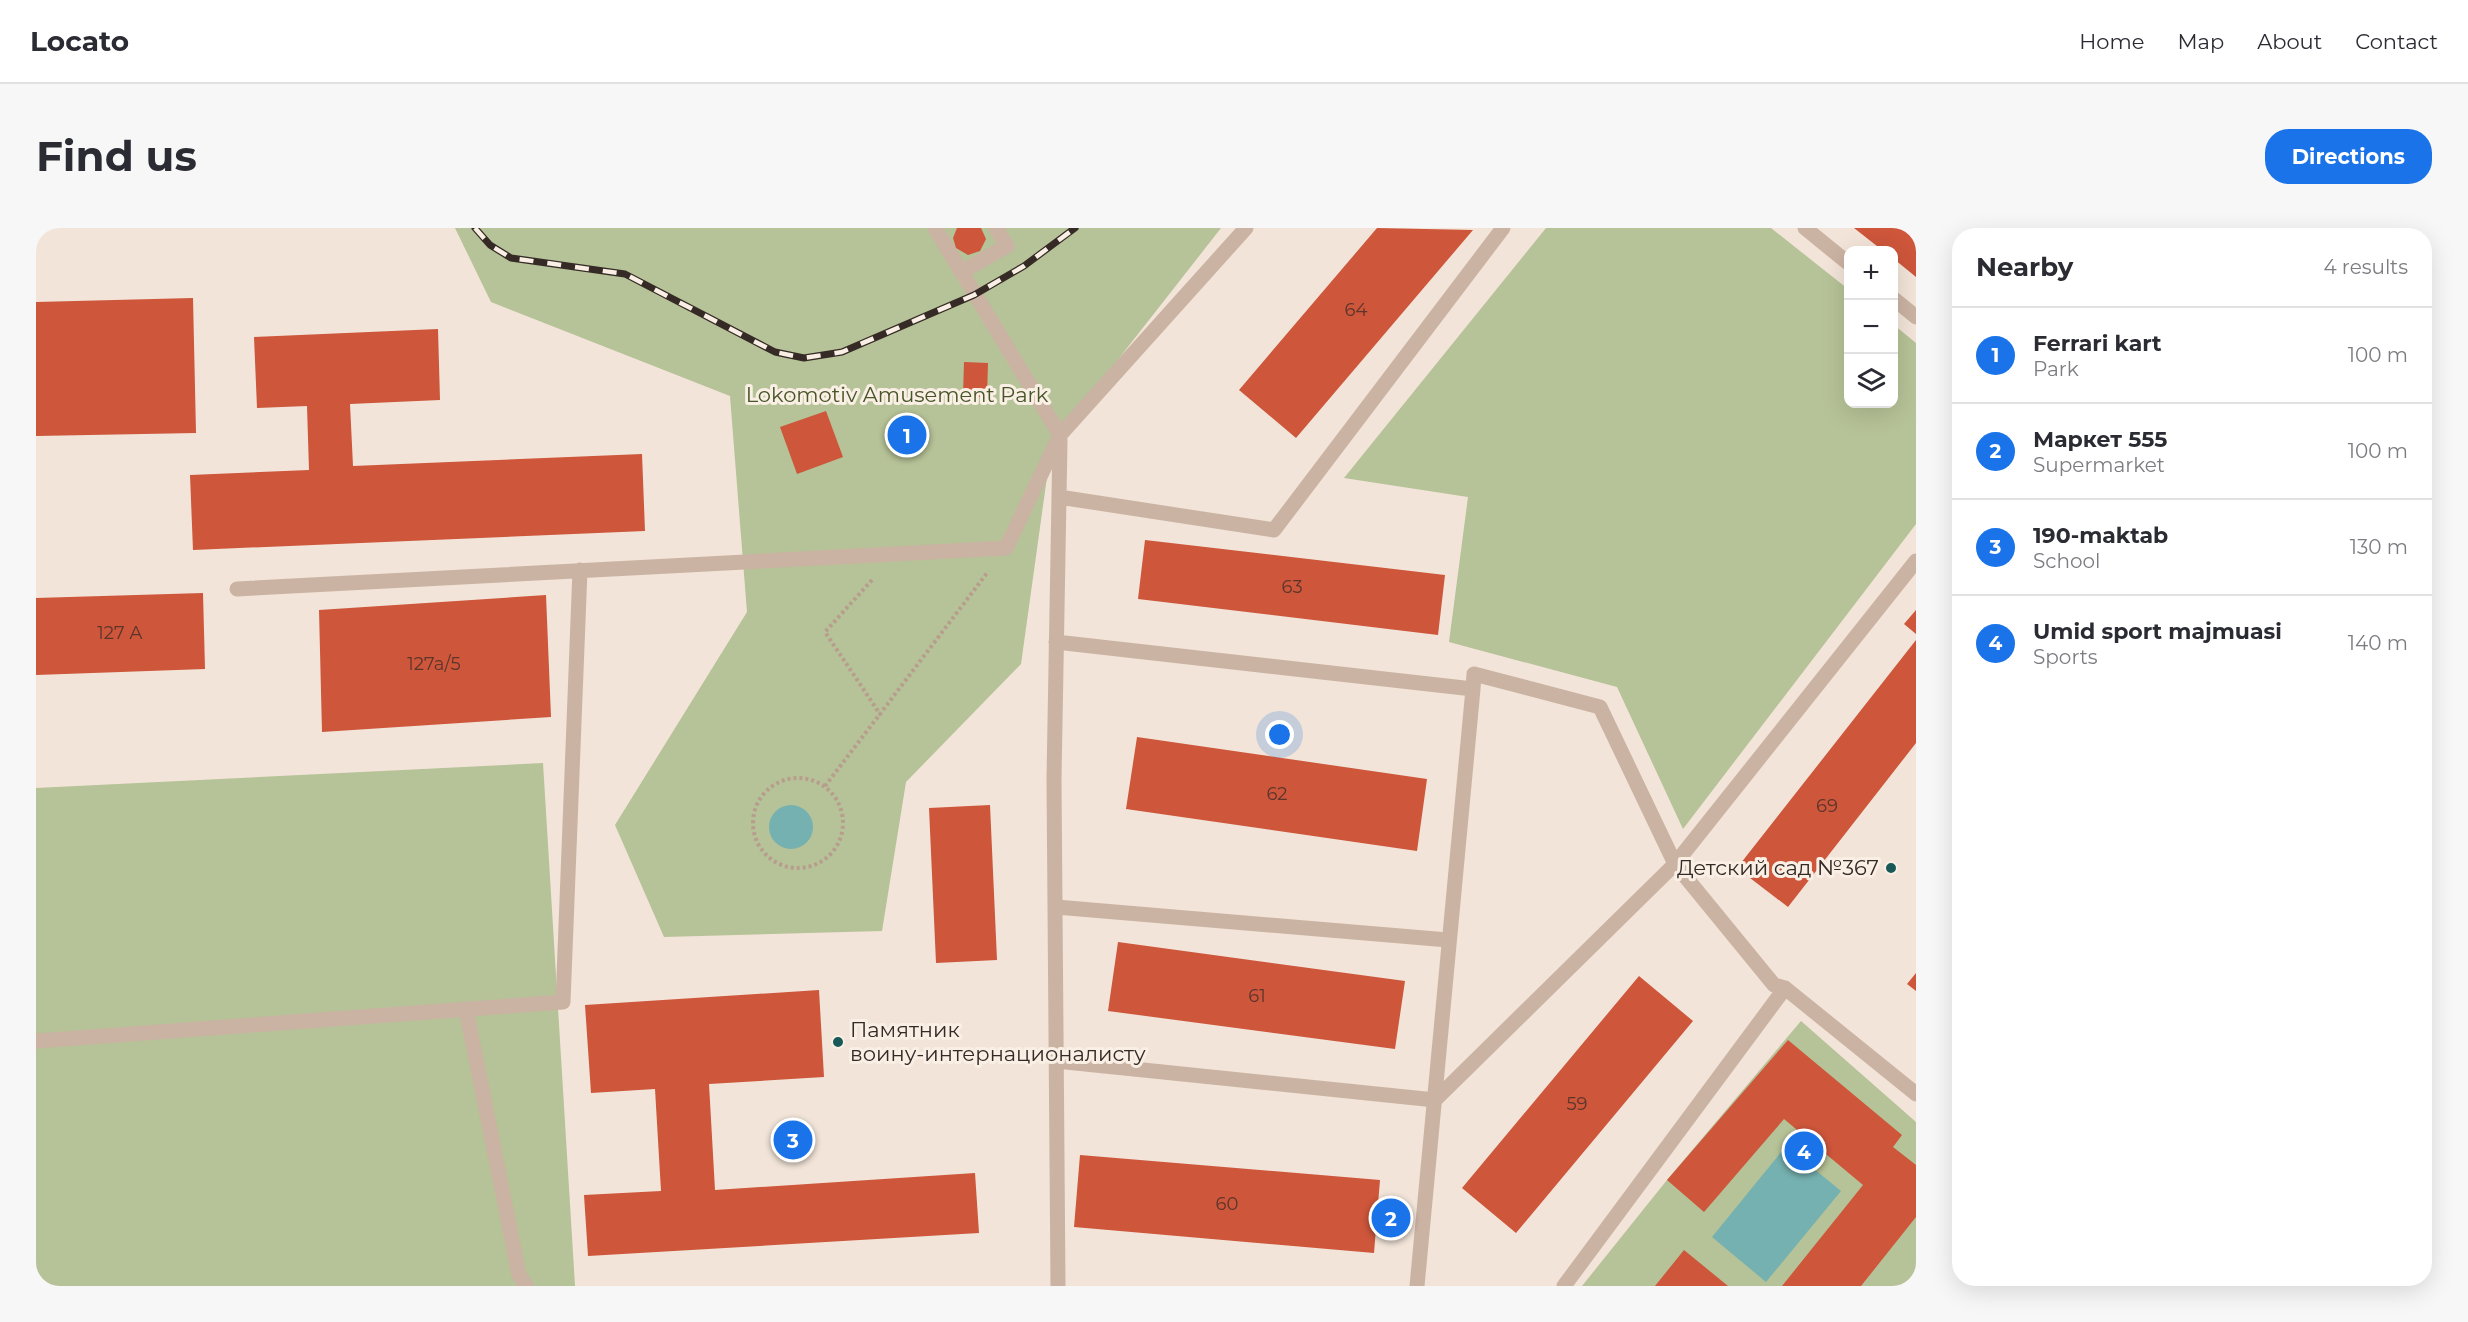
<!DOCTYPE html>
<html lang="en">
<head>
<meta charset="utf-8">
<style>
	body { margin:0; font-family:Montserrat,sans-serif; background:#f7f7f7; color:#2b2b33 }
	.controls { position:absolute; right:18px; top:18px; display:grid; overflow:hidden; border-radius:12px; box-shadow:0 6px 24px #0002 }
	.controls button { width:54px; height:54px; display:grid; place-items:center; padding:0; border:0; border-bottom:2px solid #e1e1e2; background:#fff; color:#2b2b33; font:30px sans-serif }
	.you { position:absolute; left:1244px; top:507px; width:21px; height:21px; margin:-15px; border:4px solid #fff; border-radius:50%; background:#1a73e8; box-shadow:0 0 0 9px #1a73e833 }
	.badge { display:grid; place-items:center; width:39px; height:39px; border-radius:50%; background:#1a73e8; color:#fff; font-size:20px; font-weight:700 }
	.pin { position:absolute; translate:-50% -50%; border:3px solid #fff; box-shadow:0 2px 6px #0006 }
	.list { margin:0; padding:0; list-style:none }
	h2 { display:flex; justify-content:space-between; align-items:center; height:78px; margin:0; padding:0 24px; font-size:26px }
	h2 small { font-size:20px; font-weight:400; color:#7c7c81 }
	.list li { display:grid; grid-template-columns:39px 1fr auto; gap:18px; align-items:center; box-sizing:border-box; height:96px; padding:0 24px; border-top:2px solid #e1e1e2 }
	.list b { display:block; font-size:22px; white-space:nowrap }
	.list p { margin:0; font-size:20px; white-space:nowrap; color:#7c7c81 }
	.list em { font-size:20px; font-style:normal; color:#7c7c81 }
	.icon { flex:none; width:33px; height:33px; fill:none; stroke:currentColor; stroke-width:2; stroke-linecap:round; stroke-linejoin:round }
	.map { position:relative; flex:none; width:1880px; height:1058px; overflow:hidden; border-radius:24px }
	header { display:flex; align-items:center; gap:36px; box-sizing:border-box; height:84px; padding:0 30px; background:#fff; border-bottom:2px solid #e1e1e2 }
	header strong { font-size:28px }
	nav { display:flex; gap:33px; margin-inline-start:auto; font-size:21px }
	.intro { display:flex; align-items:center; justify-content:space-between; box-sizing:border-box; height:144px; padding:0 36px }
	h1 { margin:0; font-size:42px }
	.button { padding:15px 27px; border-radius:24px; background:#1a73e8; color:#fff; font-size:21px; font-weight:700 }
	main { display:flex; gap:36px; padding:0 36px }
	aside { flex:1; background:#fff; border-radius:24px; box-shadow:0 6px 24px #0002 }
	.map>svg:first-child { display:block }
	.green { fill:#b6c297 }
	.water { fill:#75b1b0 }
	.building { fill:#cd563b }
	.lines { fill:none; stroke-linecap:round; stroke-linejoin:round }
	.path { stroke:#b79d8d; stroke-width:4; stroke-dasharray:3 3; stroke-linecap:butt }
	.lane { stroke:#cbb3a3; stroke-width:15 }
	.street { stroke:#cbb3a3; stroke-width:15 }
	.rail-casing { stroke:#352a26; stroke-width:7 }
	.rail { stroke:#faefe4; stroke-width:4.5; stroke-dasharray:14; stroke-linecap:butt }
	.poi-dot { fill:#195859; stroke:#faefe4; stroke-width:2 }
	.labels { text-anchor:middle; stroke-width:6; stroke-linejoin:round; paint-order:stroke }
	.number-label { font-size:18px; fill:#5b352b }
	.park-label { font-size:21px; fill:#475528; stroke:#faefe4 }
	.poi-label { font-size:21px; fill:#352a26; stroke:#faefe4; text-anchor:end }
</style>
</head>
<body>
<header>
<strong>Locato</strong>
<nav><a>Home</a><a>Map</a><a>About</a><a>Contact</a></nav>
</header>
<div class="intro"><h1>Find us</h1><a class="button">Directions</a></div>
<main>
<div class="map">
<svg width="1880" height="1058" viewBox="0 0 1880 1058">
	<rect width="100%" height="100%" fill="#f2e4d8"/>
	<path class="green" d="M 419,0 L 1185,0 L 1023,207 L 1011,249 L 985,436 L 870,554 L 846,703 L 628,709 L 579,597 L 711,384 L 694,168 L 455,74 Z
		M 1510,0 L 1735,0 L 1812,61 L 1812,176 L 1858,176 L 1858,97 L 1880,115 L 1880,296 L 1647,601 L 1581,459 L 1413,414 L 1432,269 L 1308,250 Z
		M 507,535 L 539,1058 L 0,1058 L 0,560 Z
		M 1765,793 L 1880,894 L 1880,1058 L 1546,1058 L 1631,952 Z"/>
	<path class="water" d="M733 599a22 22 0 1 1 44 0a22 22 0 1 1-44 0Z
		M 1750,918 L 1805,963 L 1730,1054 L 1676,1009 Z"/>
	<path class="building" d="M 921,0 L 945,0 L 950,11 L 944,23 L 932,27 L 920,20 L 917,10 Z
		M 1341,0 L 1437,2 L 1260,210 L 1203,162 Z
		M 1818,0 L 1880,0 L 1880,49 L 1858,31 L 1858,22 L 1846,22 Z
		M 157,70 L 160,205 L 0,208 L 0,74 Z
		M 402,101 L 404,172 L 314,176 L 317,238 L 606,226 L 609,303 L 157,322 L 154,247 L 273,242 L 271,178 L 221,180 L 218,109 Z
		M 928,134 L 952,135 L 951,169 L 927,168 Z
		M 790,183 L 807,229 L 761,246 L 744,199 Z
		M 1109,312 L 1409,347 L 1402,407 L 1102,371 Z
		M 167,365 L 169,441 L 0,447 L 0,370 Z
		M 510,367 L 515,489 L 286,504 L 283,382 Z
		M 1880,382 L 1880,406 L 1868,396 Z
		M 1880,412 L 1880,515 L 1752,679 L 1701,640 Z
		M 1101,509 L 1391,551 L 1381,623 L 1090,581 Z
		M 954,577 L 961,732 L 900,735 L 893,580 Z
		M 1082,714 L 1369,753 L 1359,821 L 1072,783 Z
		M 1880,745 L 1880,763 L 1871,756 Z
		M 1603,748 L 1657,793 L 1480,1005 L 1426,960 Z
		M 783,762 L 788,849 L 673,856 L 679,962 L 939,945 L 943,1005 L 552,1028 L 548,967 L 625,963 L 619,861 L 555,865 L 549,777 Z
		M 1752,812 L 1866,907 L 1857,919 L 1880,937 L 1880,989 L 1825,1058 L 1746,1058 L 1827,957 L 1748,891 L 1668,984 L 1631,952 Z
		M 1044,927 L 1344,952 L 1338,1025 L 1038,999 Z
		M 1648,1022 L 1692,1058 L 1619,1058 Z"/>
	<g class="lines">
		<path class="path" d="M 836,352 L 789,404 L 844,486 L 951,345
			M717 595a45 45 0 1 1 90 0a45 45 0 1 1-90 0Z
			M 789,558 L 844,486"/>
		<path class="lane" d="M 1769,0 L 1812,35
			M 1858,71 L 1880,89
			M 1023,269 L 1238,302 L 1467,0
			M 201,361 L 970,320 L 1024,207 L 1210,0
			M 1020,414 L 1437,461 L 1438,446 L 1564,479 L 1639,636 L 1738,757 L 1749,760 L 1880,866
			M 1020,679 L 1412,712
			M 430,781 L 483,1047 L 490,1058
			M 0,813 L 527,774 L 544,342
			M 1020,833 L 1399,872 L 1639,636 L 1880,333
			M 1022,1058 L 1018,552 L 1024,212
			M 1381,1058 L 1437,461
			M 1528,1058 L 1749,760"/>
		<path class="street" d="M 899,0 L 1024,207
			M 925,44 L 971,18 L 960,0"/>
		<defs>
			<path id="rail" d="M 439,0 L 454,17 L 475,30 L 589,46 L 739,124 L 768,130 L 806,124 L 938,67 L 988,38 L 1039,0"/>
		</defs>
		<use href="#rail" class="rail-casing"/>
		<use href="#rail" class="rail"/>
	</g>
	<g class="poi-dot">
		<circle cx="1855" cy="640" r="6"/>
		<circle cx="802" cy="814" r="6"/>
	</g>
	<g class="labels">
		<g class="number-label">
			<text x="1320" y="88">64</text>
			<text x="1256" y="365">63</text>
			<text x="84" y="411">127 А</text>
			<text x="398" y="442">127a/5</text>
			<text x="1241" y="572">62</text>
			<text x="1791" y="584">69</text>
			<text x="1221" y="774">61</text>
			<text x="1541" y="882">59</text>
			<text x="1191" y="982">60</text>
		</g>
		<g class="park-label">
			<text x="861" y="174">Lokomotiv Amusement Park</text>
		</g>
		<g class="poi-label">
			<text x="1843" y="647">Детский сад №367</text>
			<text x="814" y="809" text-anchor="start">Памятник<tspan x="814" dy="24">воину-интернационалисту</tspan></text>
		</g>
	</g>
</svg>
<div class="controls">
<button>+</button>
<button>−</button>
<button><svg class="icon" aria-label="layers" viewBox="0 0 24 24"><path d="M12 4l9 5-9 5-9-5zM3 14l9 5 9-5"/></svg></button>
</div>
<div class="you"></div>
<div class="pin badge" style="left:871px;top:207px">1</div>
<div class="pin badge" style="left:1355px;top:990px">2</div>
<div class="pin badge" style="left:757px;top:912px">3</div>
<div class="pin badge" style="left:1768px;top:923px">4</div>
</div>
<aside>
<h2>Nearby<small>4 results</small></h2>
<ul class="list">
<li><span class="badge">1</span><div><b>Ferrari kart</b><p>Park</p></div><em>100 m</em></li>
<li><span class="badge">2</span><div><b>Маркет 555</b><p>Supermarket</p></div><em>100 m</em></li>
<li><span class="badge">3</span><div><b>190-maktab</b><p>School</p></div><em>130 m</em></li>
<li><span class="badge">4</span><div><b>Umid sport majmuasi</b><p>Sports</p></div><em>140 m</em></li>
</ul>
</aside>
</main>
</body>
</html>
